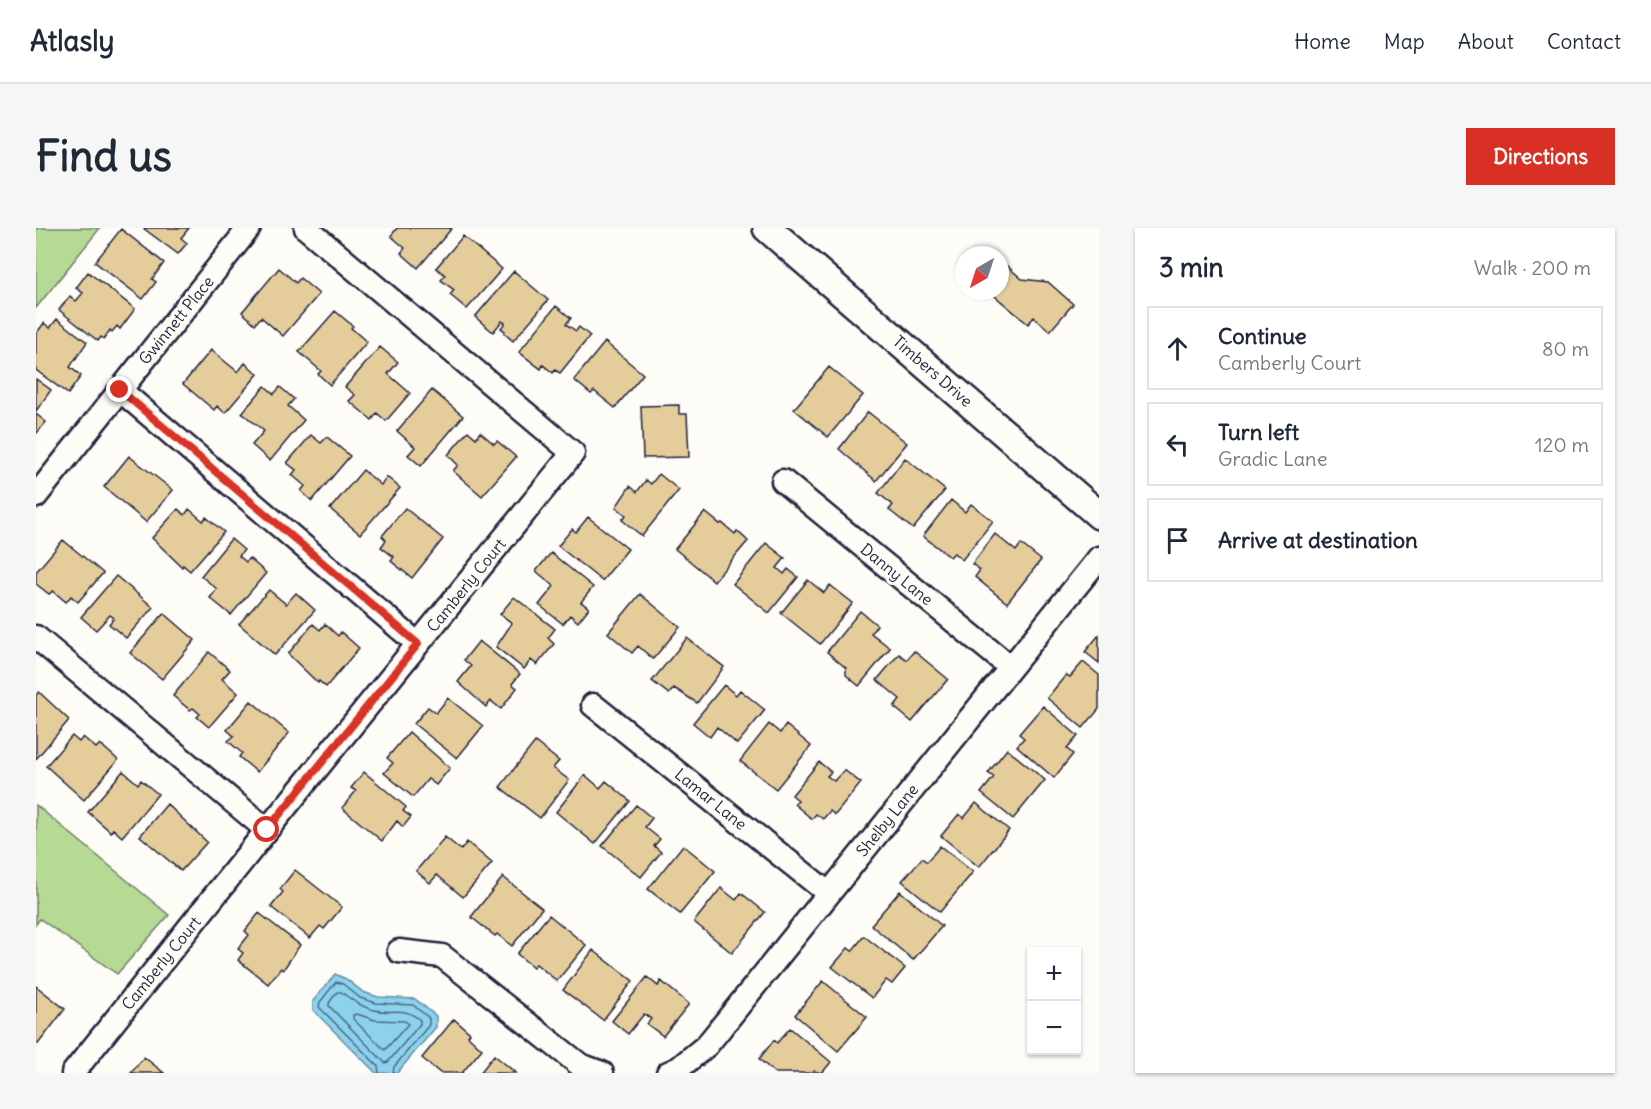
<!DOCTYPE html>
<html lang="en">
<head>
<meta charset="utf-8">
<style>
	body { margin:0; font-family:Delius,sans-serif; background:#f6f6f7; color:#1f2937 }
	.controls { position:absolute; right:18px; bottom:18px; display:grid; overflow:hidden; border-radius:0px; box-shadow:0 2px 4px #0004 }
	.controls button { width:54px; height:54px; display:grid; place-items:center; padding:0; border:0; border-bottom:2px solid #e0e1e3; background:#fff; color:#1f2937; font:30px sans-serif }
	.compass { position:absolute; left:919px; top:18px; width:54px; height:54px; border-radius:50%; background:#fff; box-shadow:0 2px 4px #0004; rotate:219deg }
	.stop { position:absolute; width:18px; height:18px; margin:-14px; border:4px solid #d93025; border-radius:50%; background:#fff }
	.stop.end { background:#d93025; border-color:#fff; box-shadow:0 2px 6px #0008 }
	.list { margin:0; padding:0; list-style:none }
	h2 { display:flex; justify-content:space-between; align-items:center; height:78px; margin:0; padding:0 24px; font-size:26px }
	h2 small { font-size:20px; font-weight:400; color:#747a83 }
	.list li { display:grid; grid-template-columns:39px 1fr auto; gap:18px; align-items:center; box-sizing:border-box; height:84px; margin:0 12px 12px; padding:0 12px; border:2px solid #e0e1e3; border-radius:0px }
	.list b { display:block; font-size:22px; white-space:nowrap }
	.list p { margin:0; font-size:20px; white-space:nowrap; color:#747a83 }
	.list em { font-size:20px; font-style:normal; color:#747a83 }
	.icon { flex:none; width:33px; height:33px; fill:none; stroke:currentColor; stroke-width:2; stroke-linecap:round; stroke-linejoin:round }
	.map { position:relative; flex:none; width:1063px; height:845px; overflow:hidden; border-radius:0px }
	header { display:flex; align-items:center; gap:36px; box-sizing:border-box; height:84px; padding:0 30px; background:#fff; border-bottom:2px solid #e0e1e3 }
	header strong { font-size:28px }
	nav { display:flex; gap:33px; margin-inline-start:auto; font-size:21px }
	.intro { display:flex; align-items:center; justify-content:space-between; box-sizing:border-box; height:144px; padding:0 36px }
	h1 { margin:0; font-size:42px }
	.button { padding:15px 27px; border-radius:0px; background:#d93025; color:#fff; font-size:21px; font-weight:700 }
	main { display:flex; gap:36px; padding:0 36px }
	aside { flex:1; background:#fff; border-radius:0px; box-shadow:0 2px 4px #0004 }
	.map>svg:first-child { display:block }
	.green { fill:#b6d994; stroke:#6c7e68; stroke-width:1.5 }
	.water { fill:#8cd2ed; stroke:#628ca6; stroke-width:1.5 }
	.lines { fill:none; stroke-linecap:round; stroke-linejoin:round }
	.shore { stroke:#4c6882; stroke-width:1.5 }
	.building { fill:#e5cc9b; stroke:#22223b; stroke-width:1.5 }
	.minor-casing { stroke:#22223b; stroke-width:27 }
	.tertiary-casing { stroke:#22223b; stroke-width:32 }
	.minor { stroke:#fdfcf7; stroke-width:22 }
	.tertiary { stroke:#fdfcf7; stroke-width:27 }
	.route { stroke:#d93025; stroke-width:8 }
	.labels { text-anchor:middle; stroke-width:6; stroke-linejoin:round; paint-order:stroke }
	.street-label { font-size:16px; fill:#22223b; stroke:#fdfcf7 }
</style>
</head>
<body>
<header>
<strong>Atlasly</strong>
<nav><a>Home</a><a>Map</a><a>About</a><a>Contact</a></nav>
</header>
<div class="intro"><h1>Find us</h1><a class="button">Directions</a></div>
<main>
<div class="map">
<svg width="1063" height="845" viewBox="0 0 1063 845">
	<rect width="100%" height="100%" fill="#fdfcf7"/>
	<filter id="ink" filterUnits="userSpaceOnUse"><feTurbulence type="fractalNoise" baseFrequency=".0167" numOctaves="2"/><feDisplacementMap in="SourceGraphic" scale="12" xChannelSelector="R" yChannelSelector="G"/><feConvolveMatrix kernelMatrix="1 2 1 2 8 2 1 2 1" color-interpolation-filters="sRGB"/></filter>
	<g filter="url(#ink)">
		<path class="green" d="M 0,0 L 64,0 L 0,80 Z
			M 0,577 L 133,687 L 81,746 L 4,691 L 0,696 Z"/>
		<path class="water" d="M 299,746 L 310,751 L 327,764 L 342,769 L 379,771 L 400,788 L 400,799 L 361,845 L 340,845 L 277,782 L 277,773 Z"/>
		<g class="lines">
			<path class="shore" d="M 301,764 L 305,764 C 316,772 325,779 338,782 C 359,787 365,777 384,792 L 384,796 L 352,834 L 349,835 L 293,778 L 293,775 Z
				M 321,786 L 339,792 L 369,793 L 372,796 L 349,822 L 317,791 L 317,787 Z
				M 343,845 L 342,838 L 283,779 L 284,774 L 300,754 L 307,756 L 324,770 L 340,775 L 377,777 L 393,790 L 393,797 L 358,839 L 357,845"/>
		</g>
		<path class="building" d="M 107,0 L 153,0 L 145,10 L 151,15 L 142,26 Z
			M 361,0 L 416,0 L 382,40 L 365,25 L 369,20 L 355,8 Z
			M 85,1 L 128,35 L 116,51 L 120,54 L 107,71 L 59,34 Z
			M 427,8 L 466,41 L 431,81 L 414,67 L 418,62 L 405,52 L 409,47 L 400,40 Z
			M 964,32 L 986,51 L 1012,54 L 1037,76 L 1014,103 L 998,89 L 992,96 L 953,63 L 964,63 Z
			M 243,40 L 260,55 L 264,50 L 283,66 L 247,108 L 225,89 L 219,96 L 206,84 Z
			M 478,43 L 512,72 L 477,113 L 468,105 L 469,103 L 465,100 L 469,95 L 466,93 L 457,104 L 439,89 Z
			M 52,44 L 99,81 L 84,101 L 81,98 L 76,104 L 74,102 L 68,111 L 65,109 L 62,113 L 23,82 L 34,68 L 40,73 L 47,65 L 40,60 Z
			M 520,78 L 535,90 L 530,96 L 540,103 L 543,99 L 554,108 L 524,145 L 519,142 L 517,145 L 507,137 L 505,141 L 483,124 Z
			M 299,83 L 317,98 L 315,100 L 331,114 L 294,157 L 282,146 L 285,143 L 263,124 Z
			M 21,91 L 51,114 L 34,139 L 45,148 L 32,166 L 0,142 L 0,106 L 8,95 L 14,100 Z
			M 569,114 L 607,146 L 579,180 L 558,163 L 555,166 L 538,152 Z
			M 344,119 L 362,134 L 352,146 L 374,165 L 350,193 L 341,185 L 336,192 L 313,173 L 319,167 L 309,159 Z
			M 175,122 L 202,144 L 209,135 L 222,146 L 189,185 L 181,178 L 178,182 L 147,156 Z
			M 793,139 L 827,167 L 792,209 L 758,181 Z
			M 0,151 L 15,162 L 0,183 Z
			M 229,158 L 238,166 L 244,159 L 258,171 L 252,178 L 268,192 L 234,233 L 216,217 L 228,203 L 206,185 Z
			M 396,162 L 427,188 L 385,238 L 372,227 L 379,219 L 361,203 Z
			M 643,177 L 643,186 L 651,186 L 653,229 L 607,230 L 605,178 Z
			M 832,184 L 871,215 L 840,253 L 803,221 Z
			M 0,186 L 10,194 L 0,206 Z
			M 432,203 L 440,210 L 444,204 L 458,216 L 461,213 L 480,229 L 446,268 L 417,243 L 422,237 L 412,227 Z
			M 275,207 L 285,215 L 291,209 L 314,228 L 276,273 L 265,263 L 269,258 L 256,247 L 260,242 L 251,235 Z
			M 93,228 L 137,262 L 110,294 L 68,259 Z
			M 869,230 L 909,262 L 877,301 L 853,282 L 857,277 L 842,265 Z
			M 327,242 L 345,257 L 351,249 L 364,260 L 324,306 L 294,281 Z
			M 623,246 L 643,262 L 606,308 L 586,292 L 590,287 L 580,279 L 594,258 L 601,264 L 610,252 L 615,256 Z
			M 915,272 L 929,284 L 935,276 L 957,293 L 926,332 L 918,325 L 914,329 L 887,308 Z
			M 369,280 L 407,311 L 376,350 L 355,333 L 358,329 L 345,319 L 350,312 L 346,308 Z
			M 142,281 L 149,287 L 153,281 L 167,293 L 170,289 L 188,304 L 154,343 L 147,337 L 146,339 L 116,310 Z
			M 669,284 L 684,296 L 686,295 L 699,306 L 701,303 L 712,313 L 678,353 L 639,321 Z
			M 552,289 L 592,321 L 566,353 L 522,318 L 536,301 L 540,304 Z
			M 959,306 L 980,323 L 985,316 L 1005,332 L 971,375 L 939,349 L 944,342 L 936,336 Z
			M 195,311 L 208,322 L 203,328 L 210,334 L 213,330 L 230,345 L 195,387 L 174,370 L 181,361 L 165,348 Z
			M 27,312 L 67,345 L 42,374 L 35,368 L 30,374 L 17,363 L 13,366 L 0,356 L 0,344 Z
			M 730,315 L 749,330 L 741,340 L 748,346 L 752,341 L 762,349 L 733,385 L 697,356 Z
			M 515,325 L 557,359 L 545,374 L 553,380 L 542,394 L 534,387 L 527,396 L 503,377 L 518,358 L 500,343 Z
			M 80,348 L 117,379 L 90,410 L 73,396 L 78,390 L 74,387 L 60,402 L 45,389 Z
			M 772,352 L 788,365 L 794,357 L 817,375 L 784,416 L 745,385 Z
			M 233,362 L 250,376 L 260,365 L 279,382 L 239,427 L 203,396 Z
			M 604,366 L 644,399 L 617,431 L 602,418 L 596,425 L 572,405 Z
			M 478,369 L 519,401 L 512,410 L 518,416 L 501,437 L 495,432 L 488,441 L 460,419 L 476,395 L 464,386 Z
			M 824,383 L 841,397 L 835,405 L 854,420 L 823,458 L 810,447 L 810,440 L 791,424 Z
			M 128,385 L 159,412 L 126,451 L 94,425 Z
			M 277,396 L 284,402 L 289,396 L 302,408 L 305,404 L 323,420 L 290,459 L 283,453 L 282,455 L 252,426 Z
			M 1063,407 L 1063,435 L 1049,424 Z
			M 651,410 L 688,439 L 661,475 L 638,460 L 633,466 L 616,453 Z
			M 443,413 L 484,446 L 476,456 L 481,460 L 465,481 L 455,473 L 450,479 L 422,454 L 435,438 L 428,432 Z
			M 878,423 L 912,451 L 876,494 L 858,479 L 864,471 L 841,452 L 863,426 L 871,432 Z
			M 173,424 L 194,442 L 186,451 L 202,465 L 173,499 L 161,489 L 164,486 L 157,480 L 154,482 L 137,468 Z
			M 1047,434 L 1063,447 L 1063,481 L 1047,500 L 1011,470 L 1030,447 L 1034,449 Z
			M 688,457 L 700,467 L 704,462 L 729,482 L 701,516 L 681,499 L 674,509 L 657,495 Z
			M 3,464 L 33,492 L 0,531 L 0,467 Z
			M 412,470 L 447,498 L 421,530 L 378,496 L 392,479 L 400,485 Z
			M 215,473 L 253,505 L 221,544 L 203,529 L 206,525 L 192,513 L 198,508 L 191,502 Z
			M 1007,478 L 1042,508 L 1031,521 L 1037,526 L 1018,550 L 981,518 L 988,510 L 983,506 Z
			M 733,496 L 744,505 L 750,497 L 775,518 L 740,561 L 704,533 Z
			M 373,504 L 414,540 L 400,557 L 392,551 L 377,569 L 348,545 L 357,535 L 351,530 Z
			M 36,508 L 43,514 L 47,509 L 60,520 L 64,516 L 82,532 L 48,572 L 10,538 Z
			M 499,514 L 523,533 L 517,540 L 533,552 L 504,590 L 464,559 Z
			M 971,521 L 1009,552 L 977,591 L 945,565 L 958,549 L 952,545 Z
			M 783,534 L 795,544 L 791,548 L 798,553 L 808,542 L 825,555 L 799,587 L 794,583 L 787,591 L 780,586 L 776,591 L 758,576 L 762,572 L 756,567 Z
			M 87,543 L 102,556 L 105,552 L 122,566 L 86,609 L 77,601 L 75,604 L 52,584 Z
			M 328,544 L 370,579 L 367,583 L 375,589 L 367,599 L 361,593 L 346,613 L 306,580 L 320,563 L 315,560 Z
			M 549,547 L 564,560 L 570,553 L 594,573 L 559,616 L 520,584 Z
			M 940,575 L 973,602 L 943,639 L 905,608 L 923,586 L 928,590 Z
			M 131,576 L 171,614 L 145,643 L 104,608 Z
			M 600,577 L 616,590 L 609,599 L 624,611 L 618,618 L 625,624 L 605,649 L 566,618 Z
			M 409,609 L 425,622 L 431,614 L 456,635 L 427,669 L 401,647 L 394,655 L 380,643 Z
			M 647,617 L 679,643 L 644,686 L 612,661 Z
			M 904,618 L 937,644 L 904,684 L 866,653 L 886,630 L 891,634 Z
			M 259,642 L 306,679 L 288,701 L 284,698 L 274,710 L 235,679 L 247,664 L 244,661 Z
			M 467,649 L 506,680 L 476,718 L 461,706 L 459,708 L 435,689 Z
			M 685,660 L 700,672 L 705,665 L 729,684 L 696,725 L 658,694 Z
			M 864,663 L 906,698 L 877,732 L 835,697 Z
			M 223,685 L 264,717 L 247,742 L 245,740 L 232,756 L 202,732 L 207,725 L 202,721 L 213,707 L 209,703 Z
			M 513,687 L 550,717 L 521,753 L 500,736 L 497,739 L 481,726 Z
			M 828,708 L 869,740 L 856,756 L 850,752 L 836,770 L 796,739 L 812,720 L 816,723 Z
			M 557,722 L 597,753 L 567,792 L 527,762 Z
			M 611,749 L 622,758 L 625,753 L 653,776 L 627,808 L 611,796 L 615,791 L 608,786 L 592,806 L 576,793 Z
			M 787,753 L 831,789 L 802,823 L 759,787 Z
			M 0,758 L 29,781 L 2,816 L 0,814 Z
			M 418,791 L 434,805 L 432,808 L 446,821 L 426,845 L 404,845 L 386,830 Z
			M 754,800 L 795,834 L 786,845 L 778,843 L 776,845 L 739,845 L 723,831 L 738,812 L 741,815 Z
			M 458,827 L 480,845 L 444,845 Z
			M 108,829 L 128,845 L 95,845 Z"/>
		<g class="lines">
			<defs>
				<path id="minor" d="M 84,162 L 382,416
					M 747,253 L 974,439
					M 0,268 L 213,0
					M 0,409 L 231,602
					M 557,477 L 792,665
					M 363,723 L 406,728 L 544,837 L 566,845
					M 37,845 L 231,602 L 537,225 L 270,0
					M 632,845 L 643,840 L 671,817 L 1063,330"/>
				<path id="tertiary" d="M 731,0 L 1063,287"/>
			</defs>
			<use href="#minor" class="minor-casing"/>
			<use href="#tertiary" class="tertiary-casing"/>
			<use href="#minor" class="minor"/>
			<use href="#tertiary" class="tertiary"/>
		</g>
	</g>
	<g class="lines" filter="url(#ink)">
		<path class="route" d="M 84,162 L 382,416 L 231,602"/>
	</g>
	<g class="labels">
		<g class="street-label">
			<text transform="translate(140 92) rotate(-51)" y="6">Gwinnett Place</text>
			<text transform="translate(897 143) rotate(41)" y="6">Timbers Drive</text>
			<text transform="translate(861 346) rotate(39)" y="6">Danny Lane</text>
			<text transform="translate(430 357) rotate(-51)" y="6">Camberly Court</text>
			<text transform="translate(675 571) rotate(39)" y="6">Lamar Lane</text>
			<text transform="translate(851 592) rotate(-51)" y="6">Shelby Lane</text>
			<text transform="translate(125 735) rotate(-51)" y="6">Camberly Court</text>
		</g>
	</g>
</svg>
<div class="controls">
<button>+</button>
<button>−</button>
</div>
<svg class="compass" viewBox="-18 -18 36 36"><path d="M0-13l5 13h-10z" fill="#e53935"/><path d="M0 13l5-13h-10z" fill="#747a83"/></svg>
<div class="stop" style="left:231px;top:602px"></div>
<div class="stop end" style="left:84px;top:162px"></div>
</div>
<aside>
<h2>3 min<small>Walk · 200 m</small></h2>
<ul class="list">
<li><svg class="icon" aria-label="ahead" viewBox="0 0 24 24"><path d="M12 20V5M6 11l6-6 6 6"/></svg><div><b>Continue</b><p>Camberly Court</p></div><em>80 m</em></li>
<li><svg class="icon" aria-label="left" viewBox="0 0 24 24"><path d="M17 20v-9H6M10 6l-5 5 5 5"/></svg><div><b>Turn left</b><p>Gradic Lane</p></div><em>120 m</em></li>
<li><svg class="icon" aria-label="arrive" viewBox="0 0 24 24"><path d="M6 21V4h12l-3 4 3 4H6"/></svg><div><b>Arrive at destination</b></div></li>
</ul>
</aside>
</main>
</body>
</html>
